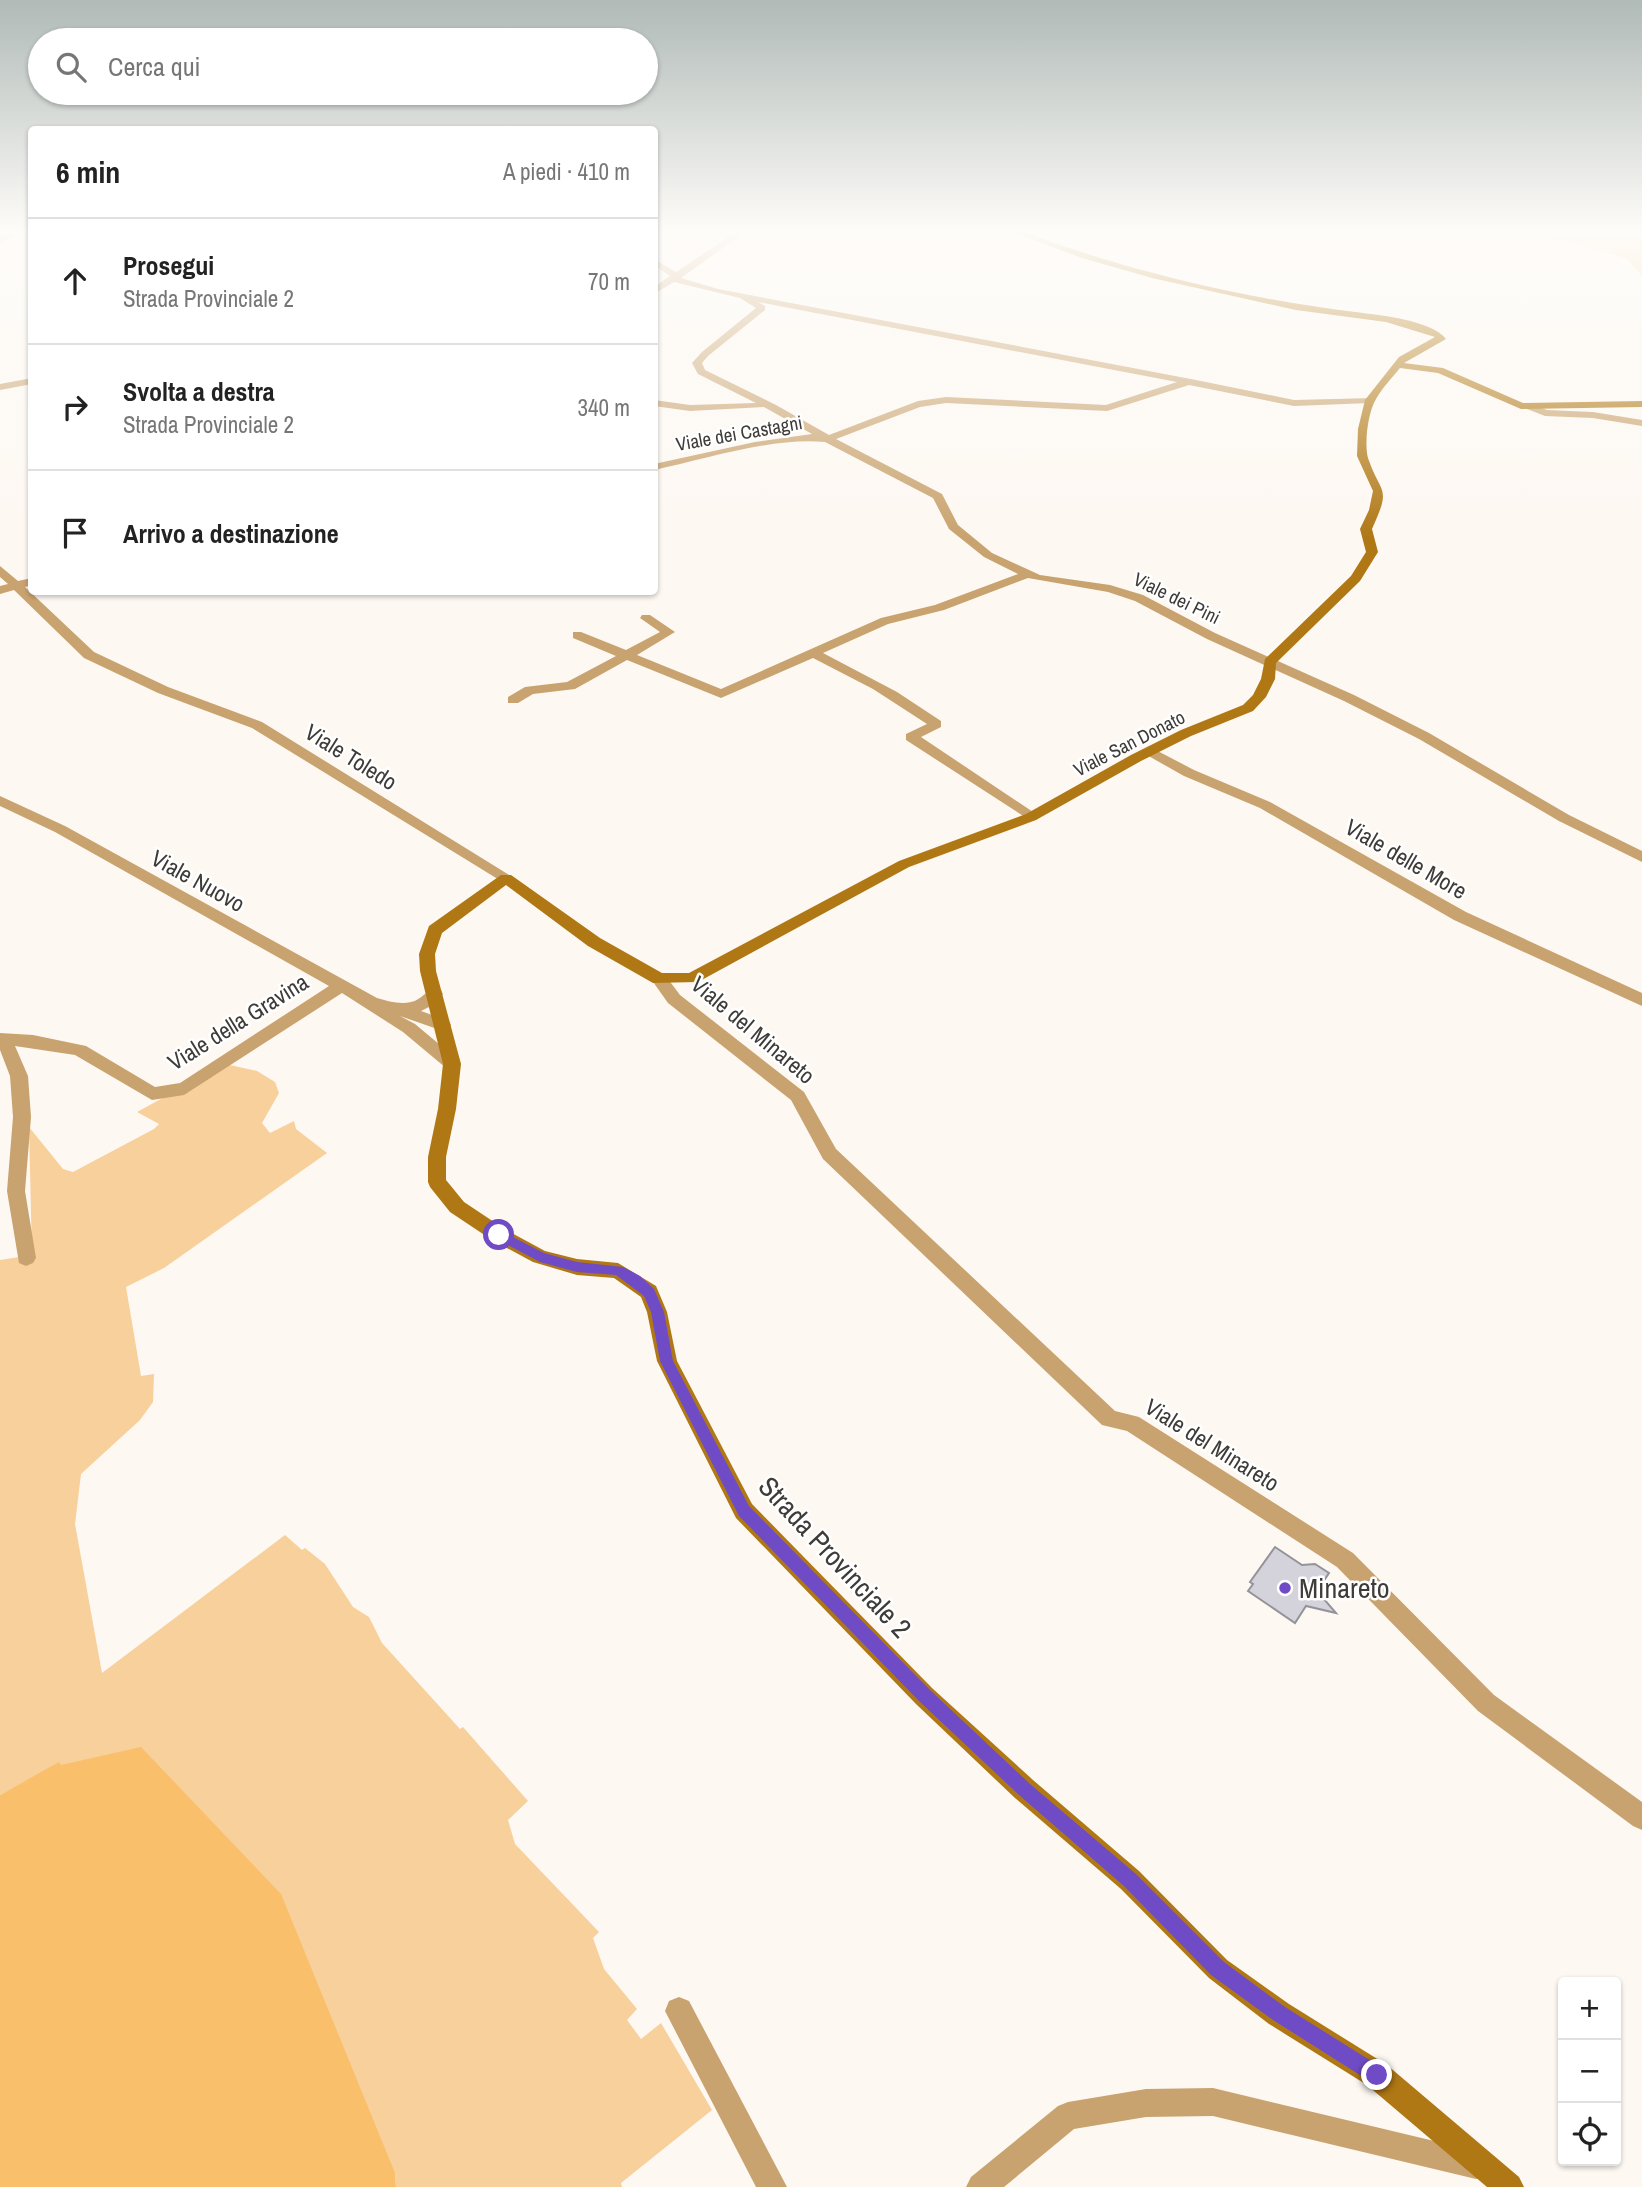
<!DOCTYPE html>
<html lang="it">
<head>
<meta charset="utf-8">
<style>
	body { margin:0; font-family:"Archivo Narrow",sans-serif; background:#f6f6f6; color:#222 }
	.controls { position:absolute; right:21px; bottom:21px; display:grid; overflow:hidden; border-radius:7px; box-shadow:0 2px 5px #0004 }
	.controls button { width:63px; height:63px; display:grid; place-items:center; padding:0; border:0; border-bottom:2px solid #e0e0e0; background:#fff; color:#222; font:35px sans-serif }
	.stop { position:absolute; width:21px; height:21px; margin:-16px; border:5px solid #6f4cc5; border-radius:50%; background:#fff }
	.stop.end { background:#6f4cc5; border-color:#fff; box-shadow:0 2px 7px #0008 }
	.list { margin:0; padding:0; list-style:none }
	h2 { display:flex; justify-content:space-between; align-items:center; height:91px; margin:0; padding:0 28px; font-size:30px }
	h2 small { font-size:23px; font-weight:400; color:#767676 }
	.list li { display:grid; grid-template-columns:46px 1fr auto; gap:21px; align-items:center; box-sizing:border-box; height:126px; padding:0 28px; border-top:2px solid #e0e0e0 }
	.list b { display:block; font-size:26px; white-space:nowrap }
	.list p { margin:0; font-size:23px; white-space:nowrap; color:#767676 }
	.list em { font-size:23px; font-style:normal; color:#767676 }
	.icon { flex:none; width:38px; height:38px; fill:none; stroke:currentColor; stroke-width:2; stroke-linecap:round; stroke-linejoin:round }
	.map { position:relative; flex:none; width:1642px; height:2187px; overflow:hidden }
	.search { position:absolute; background:#fff; box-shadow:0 2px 5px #0004; left:28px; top:28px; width:630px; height:77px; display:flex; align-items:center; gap:18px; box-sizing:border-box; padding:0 24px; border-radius:38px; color:#767676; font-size:26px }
	.panel { position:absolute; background:#fff; box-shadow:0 2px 5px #0004; left:28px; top:126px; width:630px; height:469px; border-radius:7px }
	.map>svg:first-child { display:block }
	.green { fill:#f7d09b }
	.forest { fill:#fabf6b }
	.building { fill:#d4d3db; stroke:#94939a; stroke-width:2 }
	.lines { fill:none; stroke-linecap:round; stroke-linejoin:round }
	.street { fill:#c9a36f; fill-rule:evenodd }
	.secondary { fill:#b07815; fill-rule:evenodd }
	.route { fill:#6f4cc5 }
	.poi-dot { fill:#6f4cc5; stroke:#fff; stroke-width:2.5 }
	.labels { text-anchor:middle; stroke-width:5; stroke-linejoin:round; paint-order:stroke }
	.far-street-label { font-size:19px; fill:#3e3c39; stroke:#fff }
	.street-label { font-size:23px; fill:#3e3c39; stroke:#fff }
	.near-street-label { font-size:28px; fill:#3e3c39; stroke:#fff }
	.near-poi-label { font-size:28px; fill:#3e3c39; stroke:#fff; text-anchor:start }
</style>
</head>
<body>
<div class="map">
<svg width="1642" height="2187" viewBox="0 0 1642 2187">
	<rect width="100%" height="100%" fill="#fdf8f2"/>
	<path class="green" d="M 1515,232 L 1642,232 L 1642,276 L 1627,259 L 1576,243 Z
		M 225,1064 L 257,1071 L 275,1082 L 279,1093 L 262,1123 L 270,1133 L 294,1121 L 296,1129 L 327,1153 L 164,1268 L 126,1287 L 141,1376 L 154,1374 L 153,1402 L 140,1420 L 81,1474 L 75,1524 L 102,1673 L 285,1535 L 302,1550 L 305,1548 L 325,1564 L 353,1607 L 369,1617 L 382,1643 L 460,1729 L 463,1727 L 528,1801 L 508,1820 L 515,1844 L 599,1932 L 593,1938 L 604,1969 L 637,2009 L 627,2020 L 641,2039 L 661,2023 L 712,2110 L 621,2183 L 622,2187 L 396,2187 L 395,2173 L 59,1763 L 0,1795 L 0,1260 L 32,1255 L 29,1127 L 63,1169 L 73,1172 L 154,1129 L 159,1124 L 137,1112 Z"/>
	<path class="forest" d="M 141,1747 L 281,1894 L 395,2173 L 396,2187 L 0,2187 L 0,1795 L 59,1762 L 61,1765 Z"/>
	<path class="building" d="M 1275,1547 L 1302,1565 L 1315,1564 L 1329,1573 L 1317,1591 L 1336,1613 L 1306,1606 L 1295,1623 L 1248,1591 L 1253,1584 L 1250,1582 Z"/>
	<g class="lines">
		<path class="street" d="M 15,232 L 27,232 L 0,242 L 0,236 Z
			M 736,232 L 745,232 L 681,278 L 718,289 L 1196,380 L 1294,400 L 1374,398 L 1374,402 L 1370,403 L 1294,406 L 1189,385 L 1107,411 L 946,403 L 920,407 L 836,439 L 942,494 L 958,525 L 992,553 L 1040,575 L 1110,585 L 1143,595 L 1215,633 L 1354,695 L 1429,733 L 1569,815 L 1642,851 L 1642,862 L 1559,821 L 1419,739 L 1344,701 L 1207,639 L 1135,601 L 1108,592 L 1028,578 L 944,610 L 888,624 L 823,653 L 897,692 L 941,721 L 941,727 L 921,737 L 1036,814 L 1038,817 L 1031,821 L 906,740 L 906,734 L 927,724 L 873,689 L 813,658 L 721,698 L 627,660 L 575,689 L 533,694 L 518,703 L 508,703 L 508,697 L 525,687 L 567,682 L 616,656 L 573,638 L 573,632 L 581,632 L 626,650 L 660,632 L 640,618 L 642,615 L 650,615 L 675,632 L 637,655 L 721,689 L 881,618 L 935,605 L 1018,574 L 984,557 L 949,529 L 933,498 L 825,442 C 772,437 707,459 654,470 L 654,464 L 755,442 L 812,434 L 764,407 L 690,411 L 654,406 L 654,400 L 690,405 L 756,403 L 698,374 L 692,363 L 702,352 L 756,308 L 740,298 L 674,282 L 654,294 L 654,287 L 670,276 L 654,265 L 654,259 L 676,272 ZM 758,302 L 1177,382 L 1106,405 L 946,397 L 918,401 L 829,435 L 776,405 L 705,370 L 702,363 L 708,356 L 765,310 L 765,306 Z
			M 32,378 L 32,384 L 0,390 L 0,384 Z
			M 1531,404 L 1547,410 L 1593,412 L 1642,420 L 1642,426 L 1593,418 L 1545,416 L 1527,409 L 1527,405 Z
			M 0,566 L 18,581 L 32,578 L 32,585 L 25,587 L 94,652 L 168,687 L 262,722 L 514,878 L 506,883 L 501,881 L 252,728 L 158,693 L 84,658 L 14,590 L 0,594 L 0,586 L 8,584 L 0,577 Z
			M 1150,747 L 1194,770 L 1270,802 L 1466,912 L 1642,993 L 1642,1006 L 1454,920 L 1260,808 L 1184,776 L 1145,754 L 1143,751 Z
			M 0,796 L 65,826 L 377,998 C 388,1001 400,1005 411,1002 C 423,1000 427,986 441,990 L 443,994 L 435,1004 L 421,1011 L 449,1021 L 451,1025 L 449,1029 L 443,1031 L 400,1016 L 415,1024 L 458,1060 L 461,1064 L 458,1068 L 446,1068 L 403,1032 L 342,993 L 184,1095 L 152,1100 L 75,1055 L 15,1046 L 28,1076 L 31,1117 L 25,1191 L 36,1258 L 33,1263 L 26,1266 L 19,1263 L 7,1191 L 13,1117 L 10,1076 L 0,1050 L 0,1033 L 33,1035 L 86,1046 L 155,1087 L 180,1083 L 329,986 L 55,832 L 0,806 Z
			M 659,974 L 665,975 L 680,995 L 804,1092 L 836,1149 L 1115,1411 L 1139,1417 L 1353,1553 L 1494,1695 L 1642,1802 L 1642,1830 L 1633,1826 L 1478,1711 L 1337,1567 L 1127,1431 L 1102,1425 L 823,1159 L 791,1100 L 668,1003 L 651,979 Z
			M 679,1997 L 689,2001 L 787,2187 L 756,2187 L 665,2011 L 669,2001 Z
			M 1213,2088 L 1476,2151 L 1486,2155 L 1490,2165 L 1486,2175 L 1476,2179 L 1213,2116 L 1146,2117 L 1074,2129 L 1004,2187 L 966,2187 L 971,2177 L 1058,2106 L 1068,2102 L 1146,2089 Z"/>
		<path class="secondary" d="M 1013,232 L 1024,232 C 1131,272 1243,298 1355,312 C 1378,315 1432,320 1446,339 L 1404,363 L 1443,368 L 1523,403 L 1642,401 L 1642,407 L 1521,409 L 1438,373 L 1400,368 C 1392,378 1382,388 1376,399 C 1368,412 1364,443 1368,458 C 1381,496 1392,485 1372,529 L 1378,552 L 1360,581 L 1276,663 L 1275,679 L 1266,697 L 1253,711 L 1191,736 L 1141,761 L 1036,820 L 909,867 L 698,982 L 653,983 L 588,946 L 506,885 L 442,933 L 435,954 L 436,971 L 461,1064 L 456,1109 L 446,1157 L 446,1180 L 464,1202 L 506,1230 L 545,1251 L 577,1259 L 618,1263 L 656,1286 L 667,1312 L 677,1361 L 752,1504 L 932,1688 L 1033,1780 L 1139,1871 L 1227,1960 L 1289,2004 L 1387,2065 L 1519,2177 L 1524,2187 L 1487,2187 L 1367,2085 L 1269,2024 L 1209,1978 L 1121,1889 L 1015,1798 L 916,1704 L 736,1518 L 657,1361 L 647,1312 L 641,1297 L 614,1278 L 577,1275 L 533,1262 L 492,1240 L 450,1212 L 430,1187 L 428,1182 L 428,1157 L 438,1109 L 443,1064 L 420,971 L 419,954 L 429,926 L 501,875 L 511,875 L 600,938 L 662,973 L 689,973 L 899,861 L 1026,814 L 1131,755 L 1181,730 L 1243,705 L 1253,695 L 1261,679 L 1265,659 L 1351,576 L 1366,552 L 1360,529 L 1369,510 L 1373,491 L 1357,456 L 1358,429 L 1365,400 L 1399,357 L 1435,337 L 1386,322 L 1296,310 L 1152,278 L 1082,258 Z"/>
	</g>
	<linearGradient id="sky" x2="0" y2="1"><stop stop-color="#b0bab7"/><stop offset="0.43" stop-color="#fefcf9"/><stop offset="1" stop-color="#fefcf9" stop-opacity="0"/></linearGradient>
	<rect width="1642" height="538" fill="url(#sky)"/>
	<path class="route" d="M 499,1230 L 544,1253 L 577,1262 L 623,1267 L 640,1276 L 654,1289 L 664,1312 L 673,1361 L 749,1506 L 930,1690 L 1030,1784 L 1136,1874 L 1224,1962 L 1285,2007 L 1384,2069 L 1387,2075 L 1384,2082 L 1377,2084 L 1371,2082 L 1273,2020 L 1211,1975 L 1124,1886 L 1019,1795 L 919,1701 L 739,1516 L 660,1361 L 651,1312 L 644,1296 L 616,1275 L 577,1272 L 540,1262 L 495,1238 L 495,1231 Z"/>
	<circle class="poi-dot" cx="1285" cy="1588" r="7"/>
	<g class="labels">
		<g class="far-street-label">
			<text transform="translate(739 433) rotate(-10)" y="7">Viale dei Castagni</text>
			<text transform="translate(1177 598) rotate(26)" y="7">Viale dei Pini</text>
			<text transform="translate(1129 743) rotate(-27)" y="7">Viale San Donato</text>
		</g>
		<g class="street-label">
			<text transform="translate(351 757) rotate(32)" y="8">Viale Toledo</text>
			<text transform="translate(1406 859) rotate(30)" y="8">Viale delle More</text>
			<text transform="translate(198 881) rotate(29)" y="8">Viale Nuovo</text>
			<text transform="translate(238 1022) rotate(-32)" y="8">Viale della Gravina</text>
			<text transform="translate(753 1030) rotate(40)" y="8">Viale del Minareto</text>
			<text transform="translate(1212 1445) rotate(32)" y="8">Viale del Minareto</text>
		</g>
		<g class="near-street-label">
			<text transform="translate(835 1557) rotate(47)" y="10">Strada Provinciale 2</text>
		</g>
		<g class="near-poi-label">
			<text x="1299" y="1598">Minareto</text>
		</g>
	</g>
</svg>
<div class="controls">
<button>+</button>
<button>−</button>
<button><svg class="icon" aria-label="locate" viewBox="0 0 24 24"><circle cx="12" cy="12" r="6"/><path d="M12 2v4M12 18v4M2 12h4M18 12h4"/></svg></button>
</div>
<div class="stop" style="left:499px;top:1235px"></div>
<div class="stop end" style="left:1377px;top:2075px"></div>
<div class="search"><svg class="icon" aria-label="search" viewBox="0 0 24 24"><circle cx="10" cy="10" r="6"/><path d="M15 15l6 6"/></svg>Cerca qui</div>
<section class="panel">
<h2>6 min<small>A piedi · 410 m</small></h2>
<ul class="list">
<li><svg class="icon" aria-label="ahead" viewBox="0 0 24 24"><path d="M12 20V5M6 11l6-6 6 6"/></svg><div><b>Prosegui</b><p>Strada Provinciale 2</p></div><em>70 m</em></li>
<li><svg class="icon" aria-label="right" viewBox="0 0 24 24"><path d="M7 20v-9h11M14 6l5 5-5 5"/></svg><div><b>Svolta a destra</b><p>Strada Provinciale 2</p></div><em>340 m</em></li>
<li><svg class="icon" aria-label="arrive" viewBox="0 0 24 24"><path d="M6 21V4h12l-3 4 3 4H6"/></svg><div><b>Arrivo a destinazione</b></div></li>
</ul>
</section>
</div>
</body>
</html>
